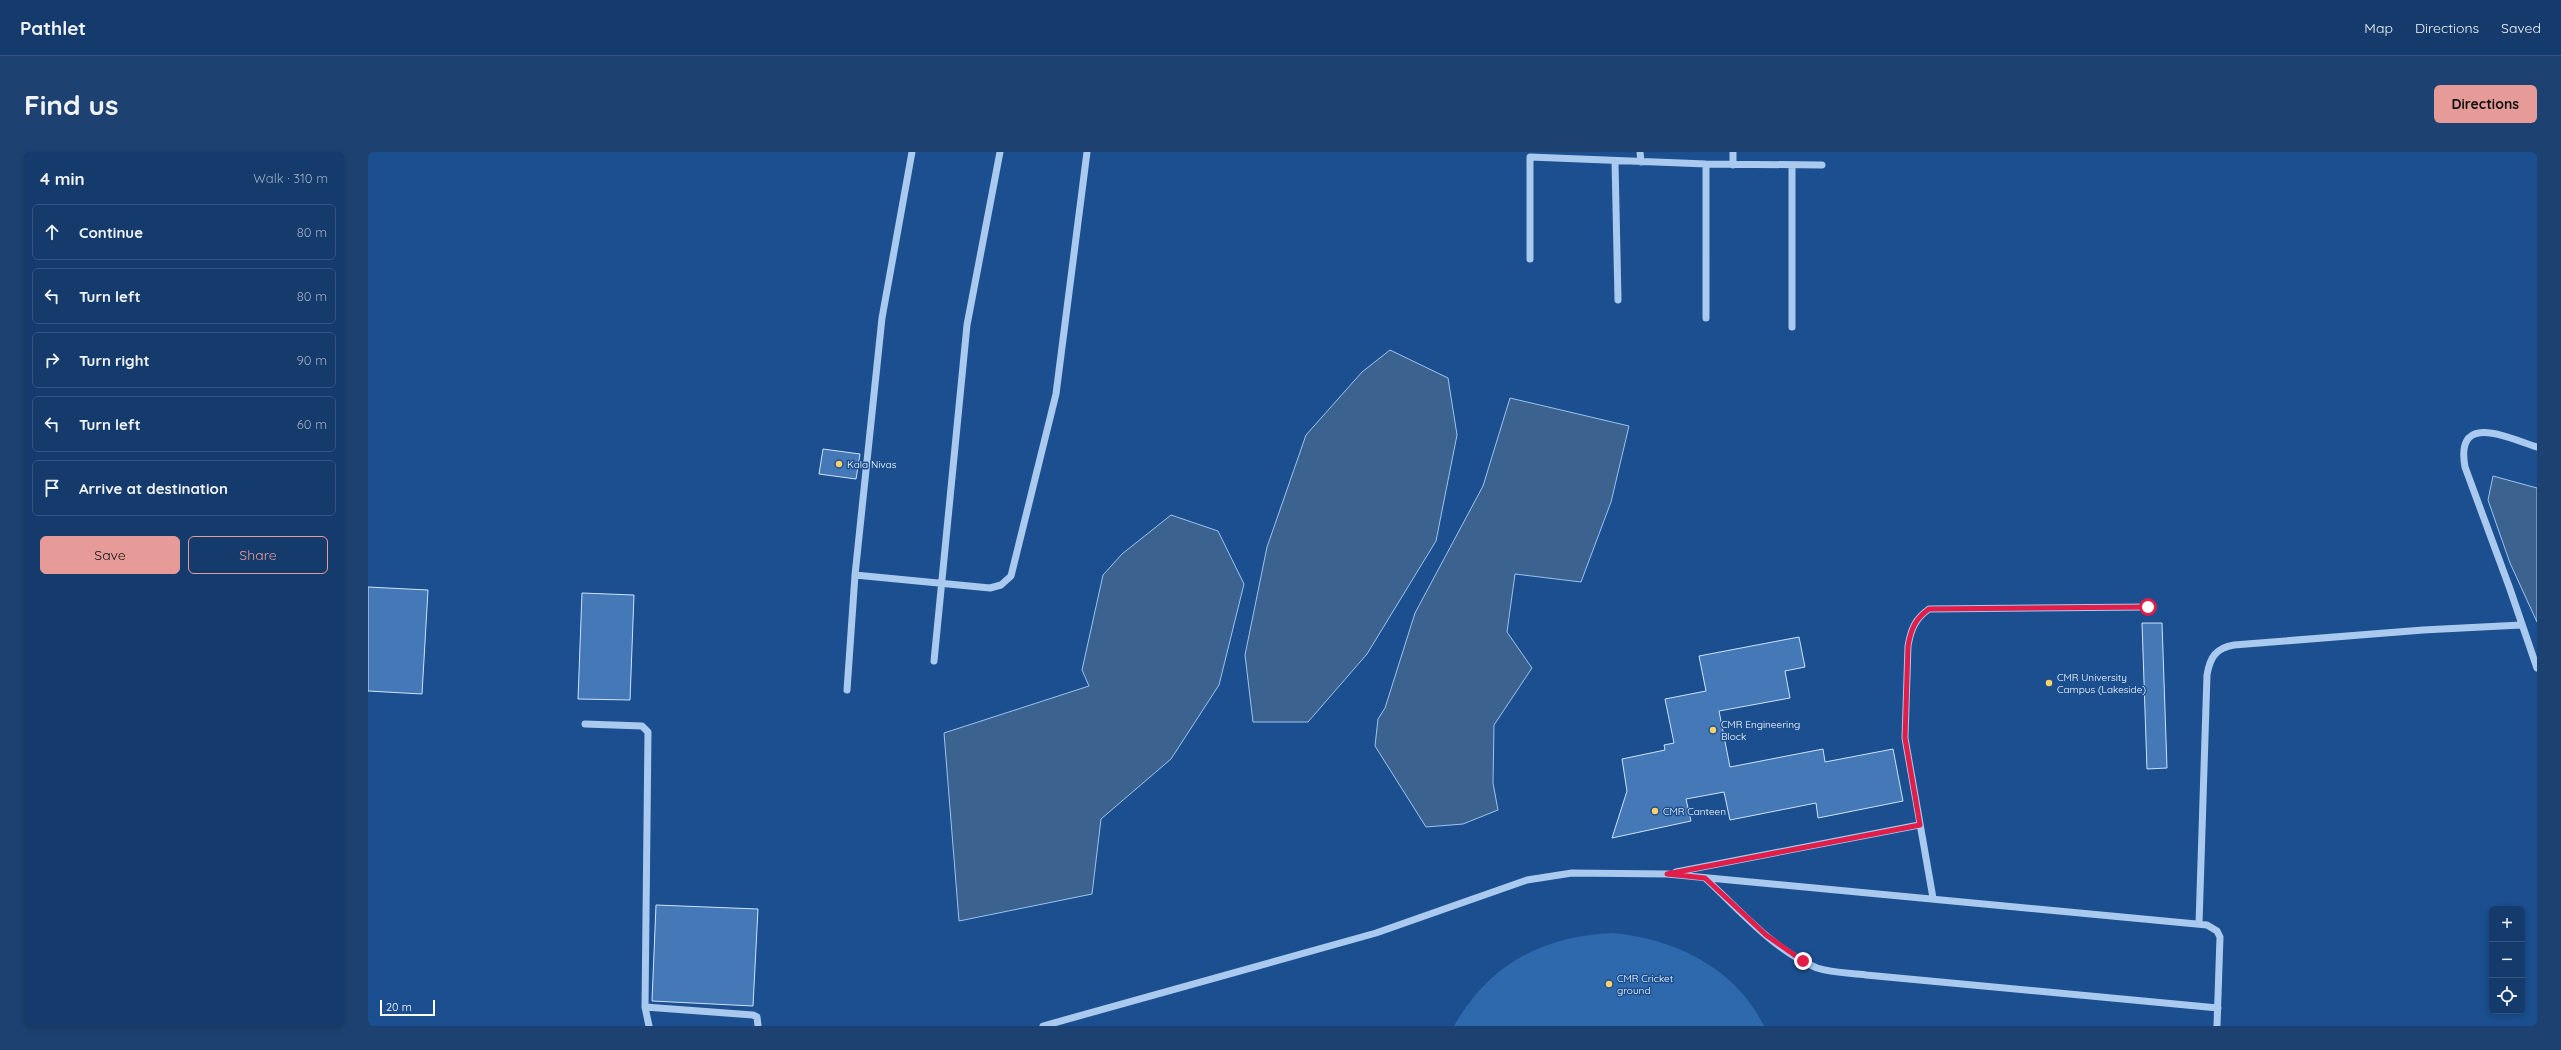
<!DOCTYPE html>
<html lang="en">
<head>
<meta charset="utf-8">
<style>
	body { margin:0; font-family:Quicksand,sans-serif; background:#1d4271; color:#f1f3f6 }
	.controls { position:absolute; right:12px; bottom:12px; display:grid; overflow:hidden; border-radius:6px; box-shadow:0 2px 6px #0003 }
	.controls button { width:36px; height:36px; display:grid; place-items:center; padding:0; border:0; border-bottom:1px solid #33557e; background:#143b6b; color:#f1f3f6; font:20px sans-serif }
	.scale { position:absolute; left:12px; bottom:10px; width:55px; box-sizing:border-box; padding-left:4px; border:2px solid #fff; border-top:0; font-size:11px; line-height:14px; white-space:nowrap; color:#fff; -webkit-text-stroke:3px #1b4f8f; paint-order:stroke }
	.stop { position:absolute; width:12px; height:12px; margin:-9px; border:3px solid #e11d48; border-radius:50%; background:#fff }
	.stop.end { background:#e11d48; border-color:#fff; box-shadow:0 1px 4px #0008 }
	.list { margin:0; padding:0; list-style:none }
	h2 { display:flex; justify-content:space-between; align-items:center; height:52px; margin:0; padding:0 16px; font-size:17px }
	h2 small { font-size:13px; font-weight:400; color:#9dadc1 }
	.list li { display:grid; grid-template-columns:26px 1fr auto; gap:12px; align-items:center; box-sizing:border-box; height:56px; margin:0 8px 8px; padding:0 8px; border:1px solid #33557e; border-radius:6px }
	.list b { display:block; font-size:15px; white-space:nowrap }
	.list em { font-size:13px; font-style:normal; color:#9dadc1 }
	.actions { display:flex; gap:8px; padding:12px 16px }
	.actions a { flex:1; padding:9px 0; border:1px solid #e69b98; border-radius:6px; text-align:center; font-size:14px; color:#e69b98 }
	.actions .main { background:#e69b98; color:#111 }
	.icon { flex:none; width:22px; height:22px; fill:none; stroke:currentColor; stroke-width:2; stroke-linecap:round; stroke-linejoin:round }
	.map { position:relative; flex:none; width:2169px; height:874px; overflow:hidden; border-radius:6px }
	header { display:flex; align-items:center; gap:24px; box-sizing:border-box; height:56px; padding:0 20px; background:#143b6b; border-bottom:1px solid #33557e }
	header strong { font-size:19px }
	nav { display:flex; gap:22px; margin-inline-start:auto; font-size:14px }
	.intro { display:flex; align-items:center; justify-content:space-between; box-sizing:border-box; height:96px; padding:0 24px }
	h1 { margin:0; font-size:28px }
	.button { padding:10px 18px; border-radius:6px; background:#e69b98; color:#111; font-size:14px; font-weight:700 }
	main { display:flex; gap:24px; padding:0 24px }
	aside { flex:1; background:#143b6b; border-radius:6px; box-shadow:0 2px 6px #0003 }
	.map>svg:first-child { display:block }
	.pitch { fill:#2e69ad }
	.water { fill:#3c6290; stroke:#9cc4f0 }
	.building { fill:#4478b7; stroke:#cfe3fa }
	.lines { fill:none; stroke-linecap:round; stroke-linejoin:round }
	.minor { stroke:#a9c9ee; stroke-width:7 }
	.route { stroke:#e11d48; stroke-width:5 }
	.poi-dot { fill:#ffd166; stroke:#1b4f8f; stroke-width:1.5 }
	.labels { text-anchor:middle; stroke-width:3; stroke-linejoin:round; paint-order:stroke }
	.poi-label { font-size:10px; fill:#fff; stroke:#1b4f8f; text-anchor:start }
</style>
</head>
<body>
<header>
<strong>Pathlet</strong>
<nav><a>Map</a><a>Directions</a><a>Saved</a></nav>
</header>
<div class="intro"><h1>Find us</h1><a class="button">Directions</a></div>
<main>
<aside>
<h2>4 min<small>Walk · 310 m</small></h2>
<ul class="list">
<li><svg class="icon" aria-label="ahead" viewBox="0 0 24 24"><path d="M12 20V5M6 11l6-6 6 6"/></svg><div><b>Continue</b></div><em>80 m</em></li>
<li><svg class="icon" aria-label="left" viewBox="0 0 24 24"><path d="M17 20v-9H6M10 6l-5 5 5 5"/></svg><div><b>Turn left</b></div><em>80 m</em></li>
<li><svg class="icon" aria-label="right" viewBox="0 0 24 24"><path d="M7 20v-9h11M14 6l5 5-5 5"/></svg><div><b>Turn right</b></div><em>90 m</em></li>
<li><svg class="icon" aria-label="left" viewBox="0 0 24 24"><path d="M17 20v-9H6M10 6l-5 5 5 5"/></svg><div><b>Turn left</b></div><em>60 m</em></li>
<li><svg class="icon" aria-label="arrive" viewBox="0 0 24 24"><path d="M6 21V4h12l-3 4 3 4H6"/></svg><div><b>Arrive at destination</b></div></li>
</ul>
<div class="actions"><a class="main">Save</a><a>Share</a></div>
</aside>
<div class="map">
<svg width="2169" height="874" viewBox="0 0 2169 874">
	<rect width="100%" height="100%" fill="#1b4f8f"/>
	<path class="pitch" d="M 1245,781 C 1308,787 1367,816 1396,874 L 1086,874 C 1121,812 1175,784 1245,781 Z"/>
	<path class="water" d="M 1022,198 L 1080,226 L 1089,283 L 1068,389 L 999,502 L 940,570 L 885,570 L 877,503 L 899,395 L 938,283 L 994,220 Z
		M 1142,246 L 1261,274 L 1243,350 L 1213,430 L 1147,422 L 1139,480 L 1164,516 L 1126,573 L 1125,631 L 1130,658 L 1095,672 L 1058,675 L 1007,594 L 1010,567 L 1017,556 L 1047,461 L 1115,334 Z
		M 2125,324 L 2169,336 L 2169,470 L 2142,411 L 2120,348 Z
		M 803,363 L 850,379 L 876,432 L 851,533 L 803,607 L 733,667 L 724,742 L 591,769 L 576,581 L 721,534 L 714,518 L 735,423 L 754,402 Z"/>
	<path class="building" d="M 455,297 L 492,302 L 488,327 L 451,322 Z
		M 0,435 L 60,438 L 54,542 L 0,539 Z
		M 214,441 L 266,443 L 262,548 L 210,547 Z
		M 1774,471 L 1794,471 L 1799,616 L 1779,617 Z
		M 1431,485 L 1437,515 L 1417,519 L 1422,546 L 1351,559 L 1362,615 L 1455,597 L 1457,610 L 1525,597 L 1535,649 L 1450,666 L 1448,651 L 1362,668 L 1356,640 L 1318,647 L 1323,669 L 1244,686 L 1259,639 L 1254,607 L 1297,598 L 1296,593 L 1306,591 L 1297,547 L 1338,539 L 1331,504 Z
		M 288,753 L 390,757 L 385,854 L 284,849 Z"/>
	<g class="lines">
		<path class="minor" d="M 544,0 L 514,166 L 487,423 L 622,436 L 633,433 L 643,424 L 688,242 L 719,0
			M 1272,0 L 1273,10
			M 1365,0 L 1365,13
			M 1247,9 L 1250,148
			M 1162,107 L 1162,5 L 1338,12 L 1454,13
			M 1338,166 L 1338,12
			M 1424,175 L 1424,13
			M 2169,295 C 2138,285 2087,260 2097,315 L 2142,437 L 2169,516
			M 566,509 L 599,173 L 632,0
			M 479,538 L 487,423
			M 217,572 L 274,574 L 280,580 L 277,855 L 281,874
			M 1308,720 L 1551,673
			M 1337,726 C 1371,757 1405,798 1449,816 C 1464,821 1482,821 1498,823 L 1850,856
			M 1565,746 L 1537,586 L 1540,494 C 1543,477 1547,467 1561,457 L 1780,455
			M 1831,772 L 1839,523 C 1842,505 1848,496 1866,493 L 2055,478 L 2153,473
			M 277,855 L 385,863 L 389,865 L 390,874
			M 675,874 L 1008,781 L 1159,728 L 1204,721 L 1299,722 L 1839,773 L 1849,779 L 1852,785 L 1849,874"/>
	</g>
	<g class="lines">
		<path class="route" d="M 1435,809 L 1398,783 L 1337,726 L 1299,722 L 1552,673 L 1537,586 L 1540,494 C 1543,477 1547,467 1561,457 L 1780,455"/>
	</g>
	<g class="poi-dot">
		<circle cx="471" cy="312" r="4"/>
		<circle cx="1681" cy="531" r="4"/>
		<circle cx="1345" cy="578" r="4"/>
		<circle cx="1287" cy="659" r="4"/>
		<circle cx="1241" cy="832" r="4"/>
	</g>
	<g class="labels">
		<g class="poi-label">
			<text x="479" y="316">Kala Nivas</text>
			<text x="1689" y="529">CMR University<tspan x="1689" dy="12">Campus (Lakeside)</tspan></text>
			<text x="1353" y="576">CMR Engineering<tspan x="1353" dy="12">Block</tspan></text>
			<text x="1295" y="663">CMR Canteen</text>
			<text x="1249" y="830">CMR Cricket<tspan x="1249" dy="12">ground</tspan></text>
		</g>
	</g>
</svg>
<div class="controls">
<button>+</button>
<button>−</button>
<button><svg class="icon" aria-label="locate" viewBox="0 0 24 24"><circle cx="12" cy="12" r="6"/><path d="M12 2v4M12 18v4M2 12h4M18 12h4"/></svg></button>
</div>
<div class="scale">20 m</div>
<div class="stop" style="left:1780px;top:455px"></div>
<div class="stop end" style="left:1435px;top:809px"></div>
</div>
</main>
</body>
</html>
